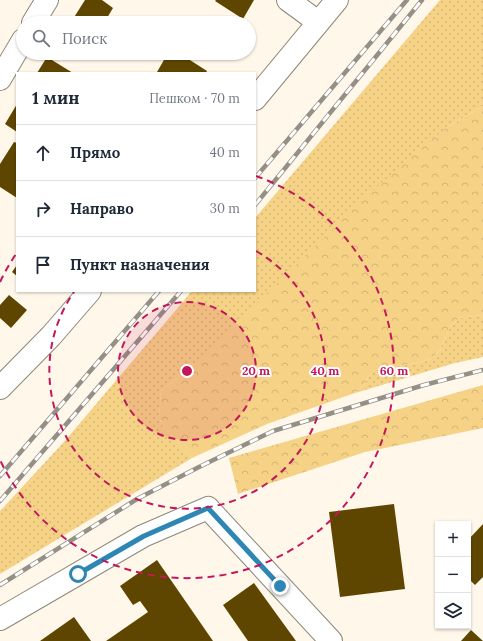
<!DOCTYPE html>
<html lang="ru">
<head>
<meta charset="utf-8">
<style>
	body { margin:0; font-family:Lora,serif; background:#f2f2f3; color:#1f2937 }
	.controls { position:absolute; right:12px; bottom:12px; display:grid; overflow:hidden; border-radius:0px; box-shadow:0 1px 3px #0004 }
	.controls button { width:36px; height:36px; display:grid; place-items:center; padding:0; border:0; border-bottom:1px solid #e0e1e3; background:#fff; color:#1f2937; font:20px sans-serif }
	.stop { position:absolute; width:12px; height:12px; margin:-9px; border:3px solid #2d86b4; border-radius:50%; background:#fff }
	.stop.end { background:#2d86b4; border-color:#fff; box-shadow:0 1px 4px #0008 }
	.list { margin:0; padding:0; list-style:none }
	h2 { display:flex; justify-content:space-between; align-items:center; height:52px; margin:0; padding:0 16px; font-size:17px }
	h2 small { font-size:13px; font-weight:400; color:#747a83 }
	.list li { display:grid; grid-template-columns:26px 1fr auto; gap:12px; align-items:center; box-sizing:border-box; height:56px; padding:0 16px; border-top:1px solid #e0e1e3 }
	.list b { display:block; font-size:15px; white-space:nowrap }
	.list em { font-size:13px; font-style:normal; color:#747a83 }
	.icon { flex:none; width:22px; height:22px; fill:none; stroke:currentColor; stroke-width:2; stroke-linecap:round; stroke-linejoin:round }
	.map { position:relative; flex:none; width:483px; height:641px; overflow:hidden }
	.search { position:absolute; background:#fff; box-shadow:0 1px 3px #0004; left:16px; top:16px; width:240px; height:44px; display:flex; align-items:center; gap:10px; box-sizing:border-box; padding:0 14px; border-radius:22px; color:#747a83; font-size:15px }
	.panel { position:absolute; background:#fff; box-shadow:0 1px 3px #0004; left:16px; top:72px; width:240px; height:220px; border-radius:0px }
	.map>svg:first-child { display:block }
	.grass { fill:url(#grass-dots) }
	.forest { fill:url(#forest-crowns) }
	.building { fill:#5f4600 }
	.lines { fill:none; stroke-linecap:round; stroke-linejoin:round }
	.minor-casing { stroke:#8e8777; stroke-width:24 }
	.minor { stroke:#fff; stroke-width:22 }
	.rail-casing { stroke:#959087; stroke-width:4.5 }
	.rail { stroke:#fff; stroke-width:3; stroke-dasharray:9; stroke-linecap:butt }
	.route { stroke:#2d86b4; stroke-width:5 }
	.ring { fill:none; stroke:#c2185b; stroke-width:2; stroke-dasharray:7 5 }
	.centre { fill:#c2185b; stroke:#fff; stroke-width:2 }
	.ring-label { font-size:12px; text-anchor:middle; font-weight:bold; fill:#c2185b; stroke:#fff; stroke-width:4; stroke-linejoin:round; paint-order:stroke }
</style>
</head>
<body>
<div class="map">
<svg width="483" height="641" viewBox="0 0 483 641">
	<defs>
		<pattern id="grass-dots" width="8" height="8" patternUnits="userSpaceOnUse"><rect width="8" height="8" fill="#f5d286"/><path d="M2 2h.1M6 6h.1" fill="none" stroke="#d3b574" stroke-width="1.8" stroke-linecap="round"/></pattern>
		<pattern id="forest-crowns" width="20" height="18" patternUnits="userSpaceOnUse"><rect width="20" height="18" fill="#f5d286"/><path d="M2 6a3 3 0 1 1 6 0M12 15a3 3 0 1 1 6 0" fill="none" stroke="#d3b574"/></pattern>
	</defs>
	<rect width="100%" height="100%" fill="#fff8ea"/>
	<path class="grass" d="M 440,0 L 483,0 L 483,106 L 444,129 L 188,370 L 160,391 C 161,401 159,411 160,419 C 162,430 184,449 192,458 L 0,574 L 0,511 L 63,443 L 192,291 L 255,291 L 255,218 Z
		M 483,315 L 483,357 L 455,363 L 352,394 L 364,386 L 368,377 L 375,370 L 421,362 L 430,359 L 440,350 L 450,327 L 459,318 Z"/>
	<path class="forest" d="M 483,106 L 483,315 L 459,318 L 450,327 L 440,350 L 430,359 L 421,362 L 375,370 L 368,377 L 364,386 L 352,394 L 267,424 L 192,458 C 184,450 162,430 160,419 C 159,411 161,401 160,391 L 188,370 L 369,194 L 444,129 Z
		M 483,385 L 483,428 L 365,452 L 238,494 L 229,458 Z"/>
	<path class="building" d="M 85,0 L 102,0 L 113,8 L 104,23 L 79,23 L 73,19 Z
		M 216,0 L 254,0 L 243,19 L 215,1 Z
		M 168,53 L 179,53 L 207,71 L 206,73 L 159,73 L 157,72 Z
		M 47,57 L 73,73 L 37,73 Z
		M 17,104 L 17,132 L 5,124 Z
		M 14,142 L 17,143 L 17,198 L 0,187 L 0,164 Z
		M 17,265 L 17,276 L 12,272 Z
		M 9,295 L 27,310 L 11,328 L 0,318 L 0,305 Z
		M 394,504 L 405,589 L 340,597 L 329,512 Z
		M 483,524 L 483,577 L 475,585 L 468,578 L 468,540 Z
		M 157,560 L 213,641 L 106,641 L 148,612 L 140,601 L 133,605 L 120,586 Z
		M 254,583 L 296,641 L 248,641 L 223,605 Z
		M 74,617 L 91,641 L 40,641 Z
		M 471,630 L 483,641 L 461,641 Z"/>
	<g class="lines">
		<defs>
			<path id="minor" d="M 288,0 L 318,22
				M 33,23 L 47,0
				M 0,79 L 23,40
				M 255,99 L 337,0
				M 0,388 L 51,336 L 90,291
				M 0,619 L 143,536 L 208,508 L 331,641"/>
		</defs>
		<use href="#minor" class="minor-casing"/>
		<use href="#minor" class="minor"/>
		<defs>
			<path id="rail" d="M 255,178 L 407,0
				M 255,205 L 422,0
				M 0,476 L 159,291
				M 0,501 L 181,291
				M 0,585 L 137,499 L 199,467 L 273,431 L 424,385 L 483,370"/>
		</defs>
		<use href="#rail" class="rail-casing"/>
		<use href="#rail" class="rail"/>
	</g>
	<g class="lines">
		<path class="route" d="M 78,574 L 144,536 L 208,508 L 280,586"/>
	</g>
	<circle cx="187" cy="371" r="69" fill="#c2185b" fill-opacity=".12"/>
	<g class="ring">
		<circle cx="187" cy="371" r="69"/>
		<path d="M256 251A138 138 0 1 1 74 292"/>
		<path d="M0 282A207 207 0 0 1 16 254M256 176A207 207 0 1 1 0 460"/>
	</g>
	<circle cx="187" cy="371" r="6" class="centre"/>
	<g class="ring-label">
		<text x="256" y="375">20 m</text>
		<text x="325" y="375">40 m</text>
		<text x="394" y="375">60 m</text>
	</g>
</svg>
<div class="controls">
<button>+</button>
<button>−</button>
<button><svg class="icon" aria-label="layers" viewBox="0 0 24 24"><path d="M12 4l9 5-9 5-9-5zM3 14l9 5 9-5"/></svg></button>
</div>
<div class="stop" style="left:78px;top:574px"></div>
<div class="stop end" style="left:280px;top:586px"></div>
<div class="search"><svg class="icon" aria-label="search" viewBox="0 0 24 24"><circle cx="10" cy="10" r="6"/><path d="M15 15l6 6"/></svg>Поиск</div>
<section class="panel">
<h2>1 мин<small>Пешком · 70 m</small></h2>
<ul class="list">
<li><svg class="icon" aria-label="ahead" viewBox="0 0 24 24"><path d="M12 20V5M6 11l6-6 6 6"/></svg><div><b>Прямо</b></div><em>40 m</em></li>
<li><svg class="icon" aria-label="right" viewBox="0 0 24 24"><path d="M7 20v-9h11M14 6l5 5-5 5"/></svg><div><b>Направо</b></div><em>30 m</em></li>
<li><svg class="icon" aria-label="arrive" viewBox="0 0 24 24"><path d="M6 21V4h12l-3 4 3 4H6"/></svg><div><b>Пункт назначения</b></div></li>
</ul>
</section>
</div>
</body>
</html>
